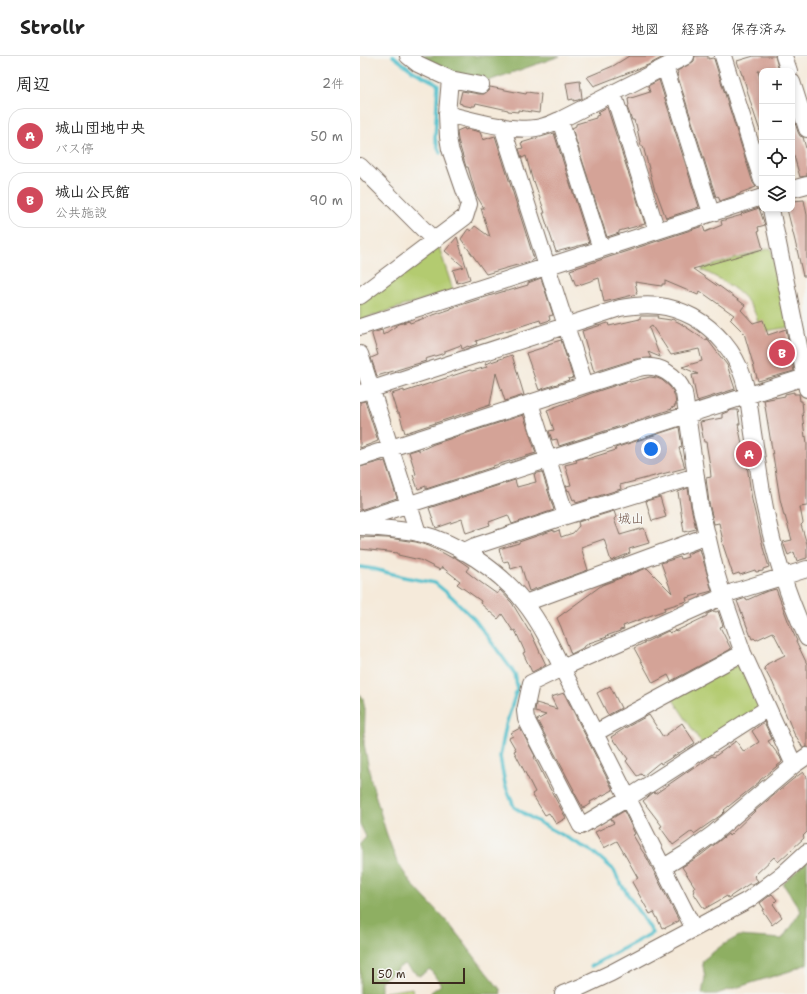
<!DOCTYPE html>
<html lang="ja">
<head>
<meta charset="utf-8">
<style>
	body { margin:0; font-family:"Shantell Sans","Klee One",sans-serif; background:#f2f2f2; color:#222 }
	.controls { position:absolute; right:12px; top:12px; display:grid; overflow:hidden; border-radius:8px; box-shadow:0 2px 6px #0003 }
	.controls button { width:36px; height:36px; display:grid; place-items:center; padding:0; border:0; border-bottom:1px solid #e0e0e0; background:#fff; color:#222; font:20px sans-serif }
	.scale { position:absolute; left:12px; bottom:10px; width:93px; box-sizing:border-box; padding-left:4px; border:2px solid #3b2a1e; border-top:0; font-size:11px; line-height:14px; white-space:nowrap; color:#3b2a1e; -webkit-text-stroke:3px #f6f6f2; paint-order:stroke }
	.you { position:absolute; left:291px; top:393px; width:14px; height:14px; margin:-10px; border:3px solid #fff; border-radius:50%; background:#1a73e8; box-shadow:0 0 0 6px #1a73e833 }
	.badge { display:grid; place-items:center; width:26px; height:26px; border-radius:50%; background:#d1495b; color:#fff; font-size:13px; font-weight:700 }
	.pin { position:absolute; translate:-50% -50%; border:2px solid #fff; box-shadow:0 1px 4px #0006 }
	.list { margin:0; padding:0; list-style:none }
	h2 { display:flex; justify-content:space-between; align-items:center; height:52px; margin:0; padding:0 16px; font-size:17px }
	h2 small { font-size:13px; font-weight:400; color:#767676 }
	.list li { display:grid; grid-template-columns:26px 1fr auto; gap:12px; align-items:center; box-sizing:border-box; height:56px; margin:0 8px 8px; padding:0 8px; border:1px solid #e0e0e0; border-radius:16px }
	.list b { display:block; font-size:15px; white-space:nowrap }
	.list p { margin:0; font-size:13px; white-space:nowrap; color:#767676 }
	.list em { font-size:13px; font-style:normal; color:#767676 }
	.icon { flex:none; width:22px; height:22px; fill:none; stroke:currentColor; stroke-width:2; stroke-linecap:round; stroke-linejoin:round }
	.map { position:relative; flex:none; width:447px; height:938px; overflow:hidden }
	header { display:flex; align-items:center; gap:24px; box-sizing:border-box; height:56px; padding:0 20px; background:#fff; border-bottom:1px solid #e0e0e0 }
	header strong { font-size:19px }
	nav { display:flex; gap:22px; margin-inline-start:auto; font-size:14px }
	main { display:flex }
	aside { flex:1; background:#fff }
	.map>svg:first-child { display:block }
	.green { fill:#b3cb70; stroke:#777a47 }
	.forest { fill:#8eaf62; stroke:#646c40 }
	.lines { fill:none; stroke-linecap:round; stroke-linejoin:round }
	.stream { stroke:#53c0cc; stroke-width:3.5 }
	.building { fill:#d4a397 }
	.minor-casing { stroke:#7c6d60; stroke-width:18 }
	.minor { stroke:#fff; stroke-width:16 }
	.labels { text-anchor:middle; stroke-width:3; stroke-linejoin:round; paint-order:stroke }
	.quarter-label { font-size:13px; fill:#715448; stroke:#f6f6f2 }
</style>
</head>
<body>
<header>
<strong>Strollr</strong>
<nav><a>地図</a><a>経路</a><a>保存済み</a></nav>
</header>
<main>
<aside>
<h2>周辺<small>2件</small></h2>
<ul class="list">
<li><span class="badge">A</span><div><b>城山団地中央</b><p>バス停</p></div><em>50 m</em></li>
<li><span class="badge">B</span><div><b>城山公民館</b><p>公共施設</p></div><em>90 m</em></li>
</ul>
</aside>
<div class="map">
<svg width="447" height="938" viewBox="0 0 447 938">
	<rect width="100%" height="100%" fill="#f6f6f2"/>
	<filter id="ink" filterUnits="userSpaceOnUse"><feTurbulence type="fractalNoise" baseFrequency=".025" numOctaves="2"/><feDisplacementMap in="SourceGraphic" scale="8" xChannelSelector="R" yChannelSelector="G"/><feConvolveMatrix kernelMatrix="1 2 1 2 8 2 1 2 1" color-interpolation-filters="sRGB"/></filter>
	<filter id="wash" filterUnits="userSpaceOnUse"><feTurbulence type="fractalNoise" baseFrequency=".012" numOctaves="4" result="noise"/><feDisplacementMap in="SourceGraphic" scale="16" xChannelSelector="R" yChannelSelector="G"/><feGaussianBlur stdDeviation="0.9" result="paint"/><feColorMatrix in="noise" values="0 0 0 0 0 0 0 0 0 0 0 0 0 0 0 0 0 1.4 0 .05"/><feComposite in="paint" operator="in"/></filter>
	<g filter="url(#wash)">
		<rect width="100%" height="100%" fill="#f5eada"/>
		<path class="green" d="M 78,188 L 93,234 L 0,264 L 0,245 Z
			M 411,192 L 429,271 L 401,276 C 398,268 397,259 392,252 C 382,234 360,223 342,214 L 343,212 Z
			M 381,607 L 399,648 L 398,652 L 342,688 L 312,642 Z
			M 52,932 L 53,938 L 25,938 L 25,936 Z"/>
		<path class="forest" d="M 59,0 L 200,0 L 128,25 L 90,16 Z
			M 0,638 L 3,642 L 5,655 L 4,688 L 11,724 L 26,776 L 37,806 L 51,827 L 90,869 L 105,888 L 126,916 L 140,933 L 141,938 L 71,938 L 71,936 L 81,929 L 70,913 L 59,920 L 44,908 L 21,925 L 21,938 L 0,938 L 0,788 L 6,781 L 0,768 Z
			M 447,805 L 447,908 L 430,915 L 356,938 L 342,938 L 345,921 L 342,905 L 361,890 L 379,880 L 422,883 L 441,855 L 423,828 Z"/>
		<g class="lines">
			<path class="stream" d="M 33,0 L 53,15 L 78,28 L 75,83 L 80,97
				M 0,511 L 14,513 L 44,521 L 75,527 L 92,541 L 115,564 L 155,618 L 156,624 L 157,633 L 146,669 L 140,701 L 145,728 L 154,751 L 173,763 L 233,796 L 254,814 L 258,823 L 292,877 L 231,910"/>
		</g>
		<g id="blocks">
			<path class="building" d="M 269,0 L 305,0 L 288,9 L 234,30 L 227,21 L 253,10 Z
				M 335,0 L 348,0 L 348,3 L 353,2 L 354,3 L 393,127 L 396,131 L 380,137 L 380,138 L 360,145 L 358,140 L 356,141 L 317,18 L 318,17 L 317,15 L 330,8 L 334,5 Z
				M 394,0 L 415,0 L 419,15 L 398,15 L 402,30 L 402,75 L 400,75 L 391,48 L 383,19 L 382,19 L 377,5 Z
				M 299,24 L 339,151 L 306,162 L 296,135 L 295,135 L 283,90 L 281,90 L 276,68 L 275,68 L 274,64 L 272,64 L 267,51 L 269,50 L 268,43 L 290,36 L 288,30 Z
				M 220,25 L 222,42 L 218,44 L 213,45 L 213,43 L 209,44 L 206,27 Z
				M 130,31 L 166,38 L 167,36 L 181,38 L 179,57 L 158,54 L 158,56 L 148,55 L 148,54 L 116,47 L 115,50 L 112,50 L 112,51 L 102,49 L 102,48 L 99,47 L 102,35 L 119,38 L 124,38 L 128,35 Z
				M 247,51 L 285,168 L 259,175 L 259,177 L 247,181 L 212,72 L 216,70 L 216,68 L 236,62 L 236,60 L 239,59 L 238,56 Z
				M 432,57 L 438,76 L 440,80 L 443,81 L 447,96 L 447,120 L 440,121 L 432,93 Z
				M 104,72 L 105,74 L 108,73 L 120,76 L 123,84 L 135,80 L 174,203 L 172,204 L 171,205 L 126,218 L 101,183 L 108,173 L 111,175 L 115,170 L 130,181 L 121,152 L 124,152 L 116,139 L 108,111 L 106,111 L 98,84 L 97,75 Z
				M 194,77 L 229,187 L 196,196 L 183,157 L 185,157 L 174,125 L 173,126 L 166,100 L 162,102 L 159,93 L 163,92 L 161,87 Z
				M 444,144 L 447,159 L 447,220 L 443,220 L 435,185 L 427,153 L 432,153 L 432,145 Z
				M 399,152 L 405,169 L 398,171 L 399,175 L 398,175 L 403,193 L 333,213 L 359,231 L 359,230 L 385,249 L 381,254 L 393,267 L 403,264 L 408,279 L 426,273 L 434,315 L 398,325 L 384,277 L 370,263 L 374,259 L 340,235 L 338,239 L 305,225 L 305,228 L 302,228 L 302,230 L 275,226 L 277,235 L 276,236 L 277,238 L 244,246 L 239,222 L 216,230 L 210,214 L 343,170 L 345,176 L 362,169 L 361,165 L 382,159 L 381,158 Z
				M 97,181 L 110,223 L 97,227 L 93,214 L 104,211 L 85,195 Z
				M 181,222 L 193,259 L 189,260 L 190,264 L 181,267 L 180,264 L 136,278 L 116,285 L 117,288 L 109,291 L 108,290 L 102,293 L 101,289 L 85,295 L 85,297 L 65,303 L 66,305 L 17,320 L 11,302 L 18,299 L 12,279 L 12,277 L 22,274 L 23,279 L 39,268 L 49,265 L 50,267 L 91,253 L 91,252 L 145,235 L 148,235 L 168,229 L 168,227 Z
				M 280,260 L 298,260 L 297,262 L 311,264 L 312,263 L 320,267 L 345,284 L 347,283 L 367,309 L 375,333 L 337,345 L 332,319 L 338,318 L 322,311 L 342,305 L 339,293 L 311,299 L 292,270 L 289,272 L 300,301 L 288,296 L 291,302 L 276,303 L 234,316 L 222,275 L 248,267 L 249,270 L 280,263 Z
				M 201,284 L 213,322 L 208,323 L 209,324 L 179,334 L 166,297 L 188,290 L 188,288 Z
				M 152,299 L 164,339 L 145,345 L 136,317 L 130,349 L 45,377 L 39,357 L 37,357 L 31,338 L 44,334 L 44,336 L 110,314 L 112,315 L 127,311 L 125,308 Z
				M 290,321 L 297,322 L 302,324 L 310,331 L 313,335 L 315,341 L 316,349 L 314,349 L 315,351 L 311,352 L 312,353 L 199,390 L 197,383 L 192,384 L 189,375 L 194,374 L 187,354 L 232,337 L 269,325 L 270,326 Z
				M 434,336 L 434,338 L 439,338 L 440,345 L 442,345 L 443,356 L 442,356 L 445,381 L 446,380 L 447,387 L 447,450 L 440,451 L 443,467 L 441,469 L 447,488 L 447,502 L 437,505 L 434,496 L 428,499 L 423,486 L 432,484 L 425,460 L 424,460 L 420,443 L 404,344 L 425,340 L 425,338 Z
				M 5,345 L 18,385 L 0,392 L 0,346 Z
				M 372,354 L 378,354 L 380,368 L 378,368 L 385,403 L 386,402 L 392,444 L 404,495 L 409,511 L 403,513 L 403,515 L 396,516 L 395,514 L 380,519 L 379,517 L 373,519 L 362,486 L 363,485 L 359,467 L 354,468 L 349,447 L 346,422 L 351,421 L 350,410 L 346,386 L 344,386 L 340,366 L 362,362 L 362,358 Z
				M 163,359 L 164,361 L 176,397 L 133,410 L 133,411 L 66,433 L 66,430 L 58,433 L 53,419 L 56,418 L 49,396 L 59,393 L 59,395 L 74,388 Z
				M 319,371 L 322,391 L 319,392 L 325,412 L 260,429 L 261,433 L 216,447 L 215,443 L 213,444 L 209,434 L 208,435 L 206,430 L 211,429 L 205,409 L 217,406 L 216,404 L 226,401 L 227,403 L 256,394 L 255,392 Z
				M 22,405 L 22,406 L 25,405 L 37,442 L 0,454 L 0,411 Z
				M 182,416 L 194,454 L 152,468 L 148,459 L 129,466 L 130,469 L 106,477 L 102,463 L 76,472 L 69,452 L 155,424 L 157,431 L 176,426 L 174,418 Z
				M 328,432 L 331,451 L 336,473 L 324,476 L 318,436 Z
				M 300,441 L 306,461 L 292,465 L 286,445 Z
				M 254,455 L 256,461 L 254,463 L 260,479 L 284,472 L 289,487 L 269,493 L 270,497 L 251,505 L 244,483 L 221,491 L 228,514 L 169,535 L 161,510 L 151,513 L 148,505 L 143,506 L 139,493 L 159,487 L 159,486 L 194,474 L 194,476 L 199,474 L 201,481 L 213,477 L 219,470 L 218,466 Z
				M 0,481 L 28,482 L 56,486 L 69,490 L 85,498 L 92,502 L 93,500 L 96,502 L 109,511 L 106,515 L 116,523 L 137,538 L 140,534 L 152,547 L 169,575 L 170,575 L 186,609 L 172,616 L 163,597 L 165,596 L 155,574 L 153,575 L 142,558 L 138,563 L 120,547 L 121,545 L 97,528 L 100,525 L 82,511 L 80,514 L 60,504 L 38,499 L 38,497 L 0,493 Z
				M 340,493 L 352,535 L 326,542 L 327,545 L 304,552 L 305,554 L 263,570 L 264,573 L 260,574 L 260,575 L 246,580 L 247,581 L 229,587 L 221,593 L 211,598 L 201,571 L 197,562 L 242,529 L 287,512 L 312,537 L 301,507 L 320,501 L 321,503 L 328,501 L 327,498 Z
				M 416,533 L 430,570 L 437,585 L 436,585 L 447,608 L 447,691 L 443,692 L 436,680 L 435,680 L 412,625 L 411,625 L 404,612 L 407,609 L 407,608 L 425,599 L 413,576 L 396,584 L 394,582 L 392,583 L 377,545 L 386,542 L 387,544 L 405,536 Z
				M 354,555 L 356,556 L 358,555 L 363,570 L 360,571 L 371,593 L 311,625 L 308,619 L 293,627 L 274,592 L 308,575 L 310,577 L 315,574 L 316,575 L 347,560 L 347,558 Z
				M 250,630 L 261,652 L 248,659 L 237,637 Z
				M 204,637 L 253,734 L 230,746 L 231,748 L 223,752 L 213,734 L 214,734 L 177,664 L 186,659 L 175,656 L 176,647 L 197,653 L 191,641 Z
				M 289,659 L 303,681 L 322,667 L 335,687 L 301,708 L 300,706 L 283,720 L 281,718 L 277,720 L 266,705 L 268,703 L 257,687 L 256,688 L 251,681 L 267,671 Z
				M 404,666 L 412,683 L 408,685 L 420,701 L 422,706 L 400,724 L 399,726 L 364,754 L 365,755 L 361,759 L 334,778 L 332,775 L 313,789 L 300,771 L 302,770 L 283,745 L 294,736 L 295,738 L 334,711 L 335,712 L 352,700 L 354,701 L 376,685 L 384,696 L 399,686 L 392,675 Z
				M 160,672 L 175,700 L 174,701 L 188,729 L 206,762 L 196,768 L 189,757 L 185,759 L 172,738 L 175,736 L 154,695 L 156,694 L 149,682 L 153,680 L 151,677 Z
				M 443,716 L 447,721 L 447,776 L 443,780 L 444,782 L 418,806 L 414,801 L 394,820 L 398,825 L 393,828 L 389,828 L 368,842 L 367,840 L 344,853 L 333,836 L 334,835 L 333,833 L 335,831 L 322,811 L 341,799 L 368,778 L 369,780 L 395,755 L 432,724 Z
				M 264,755 L 275,778 L 273,779 L 281,793 L 287,802 L 319,865 L 305,872 L 304,871 L 302,872 L 294,856 L 290,858 L 272,826 L 278,822 L 257,785 L 244,792 L 235,776 L 254,767 L 251,763 Z
				M 412,838 L 417,844 L 413,848 L 422,861 L 412,869 L 402,854 L 404,853 L 400,847 Z"/>
		</g>
	</g>
	<g filter="url(#ink)">
		<use href="#blocks" fill-opacity="0" stroke="#7c6d60" stroke-width="1"/>
		<g class="lines">
			<defs>
				<path id="minor" d="M 363,0 L 402,124
					M 424,0 L 429,15
					M 305,11 L 351,157
					M 90,23 L 121,29
					M 432,26 L 447,73
					M 253,37 L 297,175
					M 87,58 C 112,64 152,76 176,72 C 185,71 192,67 200,64 L 326,0
					M 200,64 L 241,193
					M 142,70 L 225,329
					M 0,110 L 74,184
					M 432,133 L 447,129
					M 411,153 L 440,295 L 447,333
					M 0,240 L 105,161 L 109,148 L 90,93 L 88,81 L 87,58 L 90,23 L 58,8 L 48,0
					M 0,271 L 402,141
					M 0,298 L 58,477
					M 0,337 L 260,252 C 287,247 309,248 333,261 C 356,274 375,296 383,321 C 389,339 390,358 393,377 C 397,402 400,427 405,452 C 414,497 428,541 447,582
					M 170,347 L 206,460
					M 0,402 L 225,329 L 279,312 C 299,307 317,319 324,337 L 340,449 L 355,513 L 363,540 L 383,597 L 434,709
					M 0,464 L 445,321
					M 0,471 C 19,472 39,473 58,477 C 97,486 139,514 164,546 C 180,566 191,589 202,612 L 334,873
					M 103,496 L 115,490 L 206,460 L 336,420
					M 165,547 L 347,480
					M 408,652 L 268,742 L 221,770 L 166,663 L 165,655 L 171,627 L 202,612 L 373,536 L 447,513
					M 235,677 L 383,597
					M 304,811 L 325,798 L 353,778 L 434,709 L 447,700
					M 203,938 L 221,931 L 251,917 L 388,844 L 423,818 L 447,796"/>
			</defs>
			<use href="#minor" class="minor-casing"/>
			<use href="#minor" class="minor"/>
		</g>
	</g>
	<g class="labels">
		<g class="quarter-label">
			<text x="271" y="467">城山</text>
		</g>
	</g>
</svg>
<div class="controls">
<button>+</button>
<button>−</button>
<button><svg class="icon" aria-label="locate" viewBox="0 0 24 24"><circle cx="12" cy="12" r="6"/><path d="M12 2v4M12 18v4M2 12h4M18 12h4"/></svg></button>
<button><svg class="icon" aria-label="layers" viewBox="0 0 24 24"><path d="M12 4l9 5-9 5-9-5zM3 14l9 5 9-5"/></svg></button>
</div>
<div class="scale">50 m</div>
<div class="you"></div>
<div class="pin badge" style="left:389px;top:398px">A</div>
<div class="pin badge" style="left:422px;top:297px">B</div>
</div>
</main>
</body>
</html>
